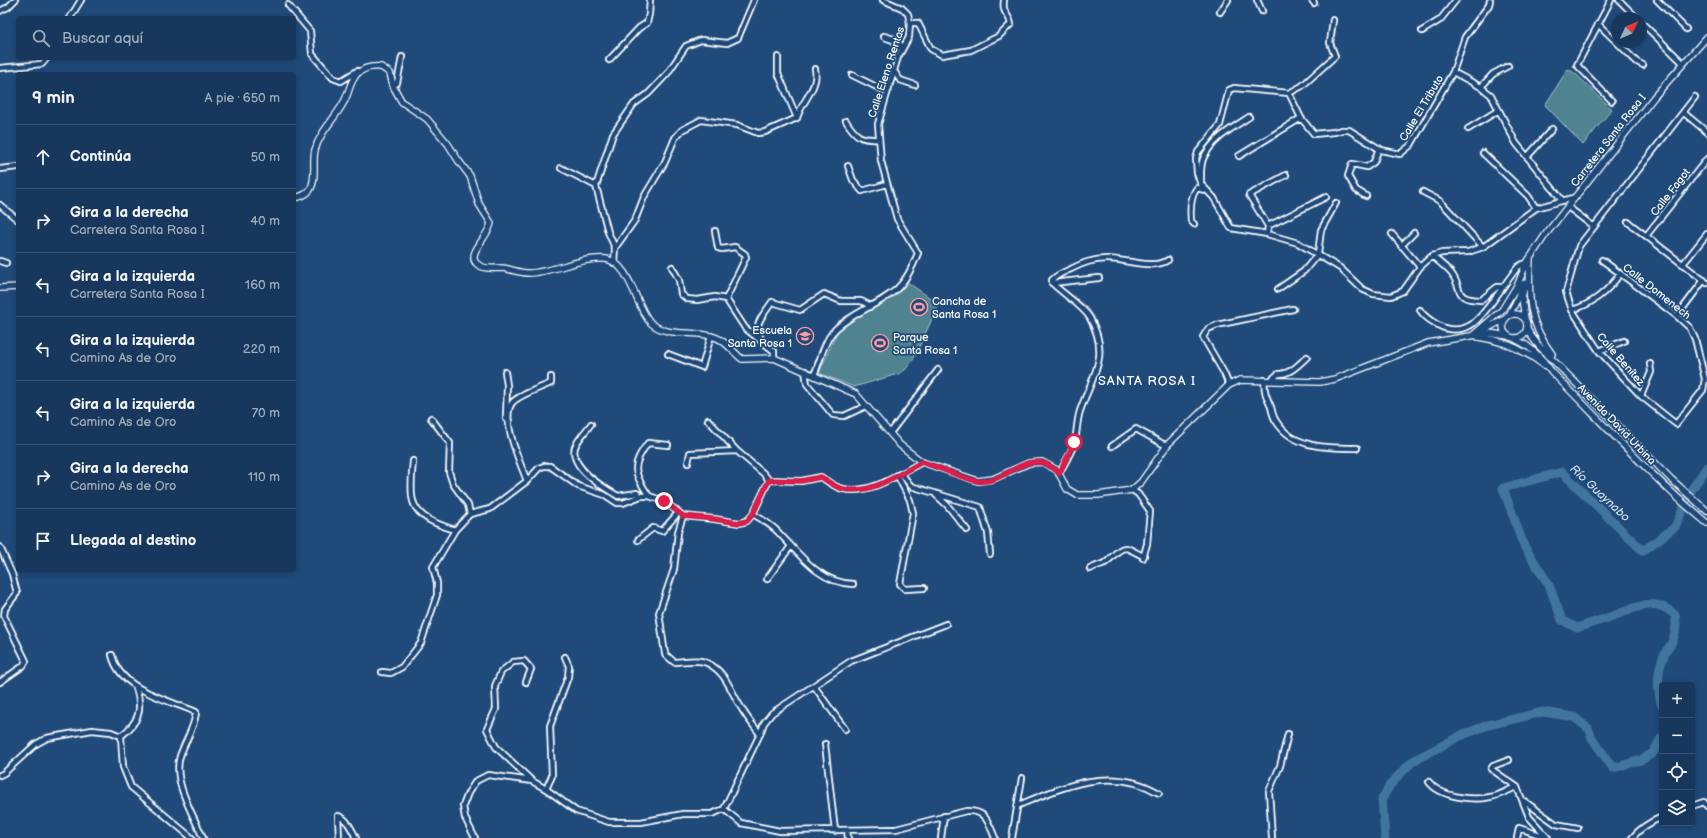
<!DOCTYPE html>
<html lang="es">
<head>
<meta charset="utf-8">
<style>
	body { margin:0; font-family:"Balsamiq Sans",sans-serif; background:#244365; color:#f1f3f6 }
	.controls { position:absolute; right:12px; bottom:12px; display:grid; overflow:hidden; border-radius:4px; box-shadow:0 2px 6px #0003 }
	.controls button { width:36px; height:36px; display:grid; place-items:center; padding:0; border:0; border-bottom:1px solid #365272; background:#17385c; color:#f1f3f6; font:20px sans-serif }
	.compass { position:absolute; left:1611px; top:12px; width:36px; height:36px; border-radius:50%; background:#17385c; box-shadow:0 2px 6px #0003; rotate:46deg }
	.stop { position:absolute; width:12px; height:12px; margin:-9px; border:3px solid #e11d48; border-radius:50%; background:#fff }
	.stop.end { background:#e11d48; border-color:#fff; box-shadow:0 1px 4px #0008 }
	.list { margin:0; padding:0; list-style:none }
	h2 { display:flex; justify-content:space-between; align-items:center; height:52px; margin:0; padding:0 16px; font-size:17px }
	h2 small { font-size:13px; font-weight:400; color:#9eacbb }
	.list li { display:grid; grid-template-columns:26px 1fr auto; gap:12px; align-items:center; box-sizing:border-box; height:64px; padding:0 16px; border-top:1px solid #365272 }
	.list b { display:block; font-size:15px; white-space:nowrap }
	.list p { margin:0; font-size:13px; white-space:nowrap; color:#9eacbb }
	.list em { font-size:13px; font-style:normal; color:#9eacbb }
	.icon { flex:none; width:22px; height:22px; fill:none; stroke:currentColor; stroke-width:2; stroke-linecap:round; stroke-linejoin:round }
	.map { position:relative; flex:none; width:1707px; height:838px; overflow:hidden }
	.search { position:absolute; background:#17385c; box-shadow:0 2px 6px #0003; left:16px; top:16px; width:280px; height:44px; display:flex; align-items:center; gap:10px; box-sizing:border-box; padding:0 14px; border-radius:4px; color:#9eacbb; font-size:15px }
	.panel { position:absolute; background:#17385c; box-shadow:0 2px 6px #0003; left:16px; top:72px; width:280px; height:500px; border-radius:4px }
	.map>svg:first-child { display:block }
	.green { fill:#508390; stroke:#a8c1c8 }
	.lines { fill:none; stroke-linecap:round; stroke-linejoin:round }
	.river { stroke:#42749e; stroke-width:9 }
	.minor-casing { stroke:#fff; stroke-width:8 }
	.tertiary-casing { stroke:#fff; stroke-width:8 }
	.minor { stroke:#1f4a7a; stroke-width:4.5 }
	.tertiary { stroke:#1f4a7a; stroke-width:5.5 }
	.route { stroke:#e11d48; stroke-width:5 }
	.labels { text-anchor:middle; stroke-width:3.5; stroke-linejoin:round; paint-order:stroke }
	.street-label { font-size:11px; fill:#fff; stroke:#1f4a7a }
	.poi-label { font-size:11px; fill:#fff; stroke:#1f4a7a; text-anchor:start }
	.water-label { font-size:12px; font-style:italic; fill:#d0dce7; stroke:#1f4a7a }
	.quarter-label { font-size:13px; letter-spacing:1px; fill:#fff; stroke:#1f4a7a }
</style>
</head>
<body>
<div class="map">
<svg width="1707" height="838" viewBox="0 0 1707 838">
	<rect width="100%" height="100%" fill="#1f4a7a"/>
	<filter id="ink" filterUnits="userSpaceOnUse"><feTurbulence type="fractalNoise" baseFrequency=".025" numOctaves="2"/><feDisplacementMap in="SourceGraphic" scale="8" xChannelSelector="R" yChannelSelector="G"/><feConvolveMatrix kernelMatrix="1 2 1 2 8 2 1 2 1" color-interpolation-filters="sRGB"/></filter>
	<g filter="url(#ink)">
		<path class="green" d="M 1568,69 L 1576,74 L 1612,109 L 1583,145 L 1545,105 Z
			M 907,282 L 939,304 L 913,360 L 905,370 L 898,374 L 854,387 L 819,373 L 837,332 L 849,322 L 900,290 Z"/>
		<g class="lines">
			<path class="river" d="M 1662,706 C 1657,690 1657,672 1664,655 C 1666,650 1670,647 1672,642 C 1676,633 1677,624 1675,615 C 1654,595 1636,608 1613,616 C 1601,620 1589,624 1577,628 L 1562,620 L 1549,585 L 1524,546 L 1503,488 L 1562,472 L 1643,551 L 1675,527 L 1692,489 L 1707,467
				M 1385,838 L 1382,799 L 1390,785 L 1399,775 L 1413,761 L 1430,752 L 1460,736 L 1488,725 L 1543,712 L 1574,717 L 1588,728 L 1592,738 L 1613,768 L 1641,760 L 1653,753 L 1662,737"/>
			<defs>
				<path id="minor" d="M 1257,0 L 1262,11
					M 1312,0 L 1314,3
					M 1490,0 L 1489,5 L 1465,37 L 1453,72 L 1481,87 L 1491,95 L 1516,143 L 1562,200
					M 1611,0 L 1577,65 L 1612,101
					M 1619,0 L 1637,18
					M 1657,0 L 1686,29
					M 288,5 L 310,31 L 312,54 L 333,78 L 341,81 L 357,71
					M 0,11 L 8,7 L 15,0
					M 1220,12 L 1228,0
					M 70,18 L 81,0
					M 1641,22 L 1683,63
					M 910,23 L 918,23 L 931,49 L 942,55 L 971,50 L 999,36 L 1011,24 C 1009,13 1002,15 1004,0
					M 1598,24 L 1637,62 L 1643,65
					M 1422,31 L 1440,20 L 1456,0
					M 902,50 L 893,40 L 884,37 L 884,36 L 894,39 L 903,47
					M 609,60 L 639,28 L 647,23 L 649,14 L 650,0
					M 0,68 L 42,64 L 47,58
					M 894,71 L 900,80 L 915,85
					M 852,75 L 887,92
					M 393,86 L 397,83 L 402,57
					M 1481,87 L 1493,74 L 1508,66
					M 1289,93 L 1302,86 L 1335,56 L 1330,43 L 1333,20
					M 1684,113 L 1707,132
					M 1249,117 C 1232,128 1211,140 1203,159 C 1200,167 1201,177 1201,184 L 1214,198 L 1231,228 L 1267,234 L 1298,243 L 1340,268 L 1362,289 L 1373,294 L 1391,296 L 1403,291 L 1420,267 L 1432,256 L 1442,253 L 1468,252 L 1483,247 L 1536,208 L 1576,197
					M 797,118 C 802,100 819,88 815,69
					M 846,121 C 856,137 861,140 879,139
					M 1468,129 L 1499,110
					M 1483,153 L 1528,196 L 1536,208
					M 1239,156 L 1301,118
					M 1527,157 L 1552,129
					M 848,166 L 853,180 L 862,191 L 887,184
					M 561,168 L 596,186
					M 0,169 L 18,167
					M 1200,182 L 1197,173 L 1196,159 L 1198,152 L 1220,125 L 1229,90 L 1234,88 L 1289,93 L 1301,118 L 1314,134 L 1334,132 L 1342,130 L 1349,130 L 1381,150 L 1400,154 L 1411,145 L 1453,72
					M 1423,192 L 1440,201 L 1483,247
					M 1366,196 L 1356,190 L 1348,176 L 1352,164 L 1367,167 L 1374,162 L 1379,148
					M 0,205 L 18,220
					M 1568,207 L 1594,227
					M 1628,222 L 1707,283
					M 1194,224 L 1191,221 C 1190,209 1190,197 1197,188 L 1205,190
					M 1268,226 L 1326,197
					M 715,231 L 718,248 L 722,249 L 735,247 L 745,254 L 746,257 L 726,299
					M 1267,234 L 1268,226 L 1249,195 L 1286,175
					M 1392,234 L 1420,267
					M 1646,236 L 1707,159
					M 1401,246 L 1414,233
					M 615,248 L 635,220 L 644,197 L 665,162 L 675,138 L 682,130 L 701,120 L 737,125 L 758,133 L 765,132 L 797,118 L 778,73 L 778,57
					M 1432,256 C 1438,261 1446,267 1451,273 C 1464,289 1452,299 1481,300 L 1497,287 L 1502,287
					M 1602,260 L 1677,316 L 1690,328 L 1695,339 L 1705,379 L 1703,390 L 1676,424 L 1641,396 L 1599,351 L 1572,310 L 1566,292 L 1579,246 L 1695,97
					M 0,261 L 6,263
					M 614,263 L 615,248 L 608,232 L 596,186 L 613,134 L 634,104 L 648,94 L 667,74 L 686,46 L 701,40 L 727,43 L 738,38 L 754,0
					M 1683,264 L 1707,234
					M 672,267 L 679,280 L 681,294 L 687,299 L 697,300 L 715,297 L 726,299 L 745,328 L 774,351 L 774,358
					M 1052,283 L 1099,278
					M 1278,289 L 1304,271 L 1318,254 L 1321,230 L 1336,203
					M 1420,310 C 1424,317 1431,321 1438,325 C 1448,331 1461,331 1471,325 C 1486,315 1505,282 1518,267 L 1523,264 L 1526,264
					M 1572,310 C 1593,304 1608,291 1620,274
					M 1677,316 L 1704,280
					M 761,339 C 752,324 764,315 772,302 L 800,310 L 824,294 L 841,301 L 861,301 L 871,306
					M 1599,351 L 1624,341
					M 668,354 L 702,367 L 711,336
					M 805,371 L 807,384 L 833,415 L 844,416 L 866,406
					M 505,372 L 507,385 L 506,419 L 509,421
					M 814,375 C 820,362 823,344 832,333 C 840,323 852,317 862,311 C 894,294 905,288 918,253 L 897,219 L 881,161 L 878,124 L 898,57 L 909,37 L 910,23 L 908,14 L 902,8 L 883,0
					M 1265,380 C 1263,390 1267,398 1271,407 C 1272,411 1273,417 1276,421 C 1293,449 1329,448 1357,448
					M 1271,380 L 1278,374 C 1290,375 1299,364 1307,357
					M 1229,385 L 1224,373 L 1203,337 L 1208,329 L 1217,325 L 1293,309
					M 1641,396 L 1651,372 L 1650,364
					M 431,418 L 450,443 L 449,472 L 453,484 L 468,505 L 470,514
					M 708,420 L 737,451 L 763,473 L 769,480
					M 591,424 C 586,431 578,439 575,447 C 569,468 604,488 618,496 L 637,493 L 641,496
					M 890,433 L 938,370
					M 1112,446 L 1136,429 L 1163,444 L 1168,444
					M 413,461 C 412,472 410,491 413,501 C 418,519 440,525 455,530
					M 688,463 L 690,453 L 737,451
					M 901,473 L 911,486 L 980,507 L 988,533 L 990,554
					M 1059,474 C 1064,464 1072,452 1075,441 C 1077,431 1077,420 1080,411 C 1092,376 1111,357 1090,318 C 1084,307 1062,293 1052,283 L 1052,280 C 1058,274 1064,272 1071,269 C 1083,263 1093,259 1107,259 C 1125,259 1154,270 1168,260
					M 897,475 L 910,500 L 913,513 L 900,584 L 905,589 L 924,588
					M 527,481 C 521,465 500,419 512,403 C 518,395 541,388 551,383 L 551,377
					M 1132,490 L 1138,494 L 1150,511 L 1147,544 L 1143,558
					M 936,495 L 947,505 L 967,530
					M 649,496 C 634,473 630,466 648,443 L 668,445
					M 753,514 C 761,519 770,524 776,530 C 799,553 818,583 853,584
					M 683,516 L 678,532 L 674,569 L 659,613 L 665,654 L 674,662 C 684,662 697,658 707,663 C 727,672 731,693 742,709 C 747,718 754,726 760,734
					M 638,540 L 653,528 L 662,531 L 678,513
					M 0,547 L 12,574 L 17,593 L 5,609 L 4,616 L 26,661 L 23,666 L 0,682
					M 1090,569 C 1095,566 1100,565 1105,563 C 1112,559 1117,548 1126,548 C 1131,549 1137,554 1144,556
					M 767,579 L 791,546
					M 112,655 C 120,690 166,699 196,712 C 195,727 185,741 180,756 C 172,781 193,814 203,838
					M 382,672 L 391,673 L 402,667 L 421,643 L 437,595 L 437,583 L 433,567 L 455,530 L 470,514 L 490,509 L 527,481 L 539,468 L 544,466 L 550,466 L 578,486 L 605,495 L 617,503 L 623,503 L 641,496 L 649,496 L 664,501 L 683,516 L 714,519 L 739,523 L 747,521 L 753,514 L 769,480 L 801,481 L 821,477 C 827,481 836,488 843,489 C 871,495 899,474 922,462
					M 526,682 L 531,669 L 524,661 L 513,662 L 501,672 L 495,686 L 496,709 L 487,729 L 496,747 L 532,781
					M 814,686 L 845,729
					M 136,688 C 143,710 139,722 121,736 L 123,767 L 131,787 L 192,838
					M 825,744 L 835,831
					M 1509,760 L 1493,766 L 1491,769 L 1517,787 L 1529,817 L 1548,838
					M 0,775 L 4,773 L 36,744 L 47,738 L 92,730 L 111,732 L 121,736
					M 1429,782 C 1440,797 1473,801 1490,797 C 1499,796 1508,790 1517,787
					M 546,789 L 552,776 L 550,726 L 568,677 L 569,666 L 565,657
					M 1524,801 L 1556,824 L 1578,828
					M 1019,805 C 1064,786 1112,765 1159,793
					M 1692,806 L 1704,802 L 1707,806
					M 724,809 L 741,823 L 780,831 L 896,829 L 966,811 C 986,810 988,821 995,838
					M 847,830 L 848,838
					M 339,838 L 338,816 C 347,818 352,830 356,838
					M 475,838 L 465,818 L 463,806 L 468,793 L 476,781 L 488,775 L 532,781 L 546,789 L 576,811 L 609,822 L 641,822 L 683,814 L 712,814 L 724,809 L 760,734 L 764,723 L 772,713 L 851,661 L 946,624
					M 941,838 L 944,816
					M 1012,838 L 1022,778
					M 1272,838 L 1269,791 L 1280,766 L 1288,734
					M 1517,838 L 1519,828 L 1546,837
					M 1632,838 C 1640,828 1650,822 1662,817"/>
				<path id="tertiary" d="M 294,198 C 300,197 306,195 310,190 C 317,179 312,162 315,150 C 320,131 336,118 345,100 C 350,90 350,80 358,73 C 365,67 373,66 381,67 L 390,73 L 393,86 L 402,102 L 427,119 L 448,144 L 458,160 L 470,176 L 479,204 L 491,223 C 489,236 467,253 476,263 C 483,270 493,268 502,268 C 511,269 519,273 529,273 C 551,273 584,256 606,259 C 630,263 636,307 650,322 C 667,339 697,329 717,338 C 727,342 734,353 742,359 L 774,358 L 849,391 L 856,394 L 900,445 L 922,462 L 978,481 L 993,479 L 1029,463 L 1042,462 L 1057,470 L 1067,489 L 1077,495 L 1098,495 L 1132,490 L 1141,482 L 1168,444 L 1229,385 L 1240,380 L 1320,382 L 1335,379 L 1428,343 L 1489,333 L 1508,336
					M 1530,259 C 1528,297 1528,322 1552,354
					M 0,288 L 18,287
					M1503 326a12 12 0 1 1 24 0a12 12 0 1 1-24 0Z
					M 1509,315 L 1517,300 L 1522,284
					M 1525,319 L 1522,298 L 1525,283
					M 1527,328 L 1531,336 L 1539,346 L 1671,479 L 1707,511
					M 1482,331 L 1505,319
					M 1473,335 L 1502,310 L 1518,284 L 1526,264 L 1546,234 L 1654,97 L 1707,37
					M 1478,337 C 1503,340 1524,350 1544,365
					M 1515,339 C 1531,346 1542,358 1552,372 C 1603,423 1651,477 1707,523"/>
			</defs>
			<use href="#minor" class="minor-casing"/>
			<use href="#tertiary" class="tertiary-casing"/>
			<use href="#minor" class="minor"/>
			<use href="#tertiary" class="tertiary"/>
		</g>
	</g>
	<g class="lines" filter="url(#ink)">
		<path class="route" d="M 664,501 L 683,516 L 714,519 L 739,523 L 747,521 L 753,514 L 769,480 L 801,481 L 821,477 C 828,481 836,488 843,489 C 871,495 899,474 922,462 C 938,467 962,478 977,481 C 1003,486 1024,450 1050,466 C 1054,469 1057,470 1059,474 L 1074,442"/>
	</g>
	<defs>
		<symbol id="stadium-ring" viewBox="-11 -11 22 22"><circle r="9.5" fill="#1f4a7a" stroke="#ff9aa2" stroke-width="1.5"/><path d="M0-5a6.5 5 0 1 0 0 10a6.5 5 0 1 0 0-10ZM-3.5-1.8h7v3.6h-7Z" fill="#ff9aa2"/></symbol>
		<symbol id="school-ring" viewBox="-11 -11 22 22"><circle r="9.5" fill="#1f4a7a" stroke="#ff9aa2" stroke-width="1.5"/><path d="M0-5L7-2L0 1L-7-2ZM-4 1L0 2.5L4 1V4Q0 6-4 4Z" fill="#ff9aa2"/></symbol>
	</defs>
	<g fill-rule="evenodd">
		<use href="#stadium-ring" x="909" y="297" width="20" height="20"/>
		<use href="#school-ring" x="795" y="326" width="20" height="20"/>
		<use href="#stadium-ring" x="870" y="333" width="20" height="20"/>
	</g>
	<g class="labels">
		<g class="street-label">
			<text transform="translate(886 72) rotate(-72)" y="4">Calle Eleno Rentas</text>
			<text transform="translate(1421 108) rotate(-59)" y="4">Calle El Tributo</text>
			<text transform="translate(1608 140) rotate(-52)" y="4">Carretera Santa Rosa I</text>
			<text transform="translate(1670 192) rotate(-52)" y="4">Calle Fagot</text>
			<text transform="translate(1657 291) rotate(38)" y="4">Calle Domenech</text>
			<text transform="translate(1621 359) rotate(49)" y="4">Calle Benítez</text>
			<text transform="translate(1617 424) rotate(46)" y="4">Avenida David Urbina</text>
		</g>
		<g class="poi-label">
			<text x="932" y="305">Cancha de<tspan x="932" dy="13">Santa Rosa 1</tspan></text>
			<text x="792" y="334" text-anchor="end">Escuela<tspan x="792" dy="13">Santa Rosa 1</tspan></text>
			<text x="893" y="341">Parque<tspan x="893" dy="13">Santa Rosa 1</tspan></text>
		</g>
		<g class="water-label">
			<text transform="translate(1600 493) rotate(43)" y="4">Río Guaynabo</text>
		</g>
		<g class="quarter-label">
			<text x="1147" y="385">SANTA ROSA I</text>
		</g>
	</g>
</svg>
<div class="controls">
<button>+</button>
<button>−</button>
<button><svg class="icon" aria-label="locate" viewBox="0 0 24 24"><circle cx="12" cy="12" r="6"/><path d="M12 2v4M12 18v4M2 12h4M18 12h4"/></svg></button>
<button><svg class="icon" aria-label="layers" viewBox="0 0 24 24"><path d="M12 4l9 5-9 5-9-5zM3 14l9 5 9-5"/></svg></button>
</div>
<svg class="compass" viewBox="-18 -18 36 36"><path d="M0-13l5 13h-10z" fill="#e53935"/><path d="M0 13l5-13h-10z" fill="#9eacbb"/></svg>
<div class="stop" style="left:1074px;top:442px"></div>
<div class="stop end" style="left:664px;top:501px"></div>
<div class="search"><svg class="icon" aria-label="search" viewBox="0 0 24 24"><circle cx="10" cy="10" r="6"/><path d="M15 15l6 6"/></svg>Buscar aquí</div>
<section class="panel">
<h2>9 min<small>A pie · 650 m</small></h2>
<ul class="list">
<li><svg class="icon" aria-label="ahead" viewBox="0 0 24 24"><path d="M12 20V5M6 11l6-6 6 6"/></svg><div><b>Continúa</b></div><em>50 m</em></li>
<li><svg class="icon" aria-label="right" viewBox="0 0 24 24"><path d="M7 20v-9h11M14 6l5 5-5 5"/></svg><div><b>Gira a la derecha</b><p>Carretera Santa Rosa I</p></div><em>40 m</em></li>
<li><svg class="icon" aria-label="left" viewBox="0 0 24 24"><path d="M17 20v-9H6M10 6l-5 5 5 5"/></svg><div><b>Gira a la izquierda</b><p>Carretera Santa Rosa I</p></div><em>160 m</em></li>
<li><svg class="icon" aria-label="left" viewBox="0 0 24 24"><path d="M17 20v-9H6M10 6l-5 5 5 5"/></svg><div><b>Gira a la izquierda</b><p>Camino As de Oro</p></div><em>220 m</em></li>
<li><svg class="icon" aria-label="left" viewBox="0 0 24 24"><path d="M17 20v-9H6M10 6l-5 5 5 5"/></svg><div><b>Gira a la izquierda</b><p>Camino As de Oro</p></div><em>70 m</em></li>
<li><svg class="icon" aria-label="right" viewBox="0 0 24 24"><path d="M7 20v-9h11M14 6l5 5-5 5"/></svg><div><b>Gira a la derecha</b><p>Camino As de Oro</p></div><em>110 m</em></li>
<li><svg class="icon" aria-label="arrive" viewBox="0 0 24 24"><path d="M6 21V4h12l-3 4 3 4H6"/></svg><div><b>Llegada al destino</b></div></li>
</ul>
</section>
</div>
</body>
</html>
